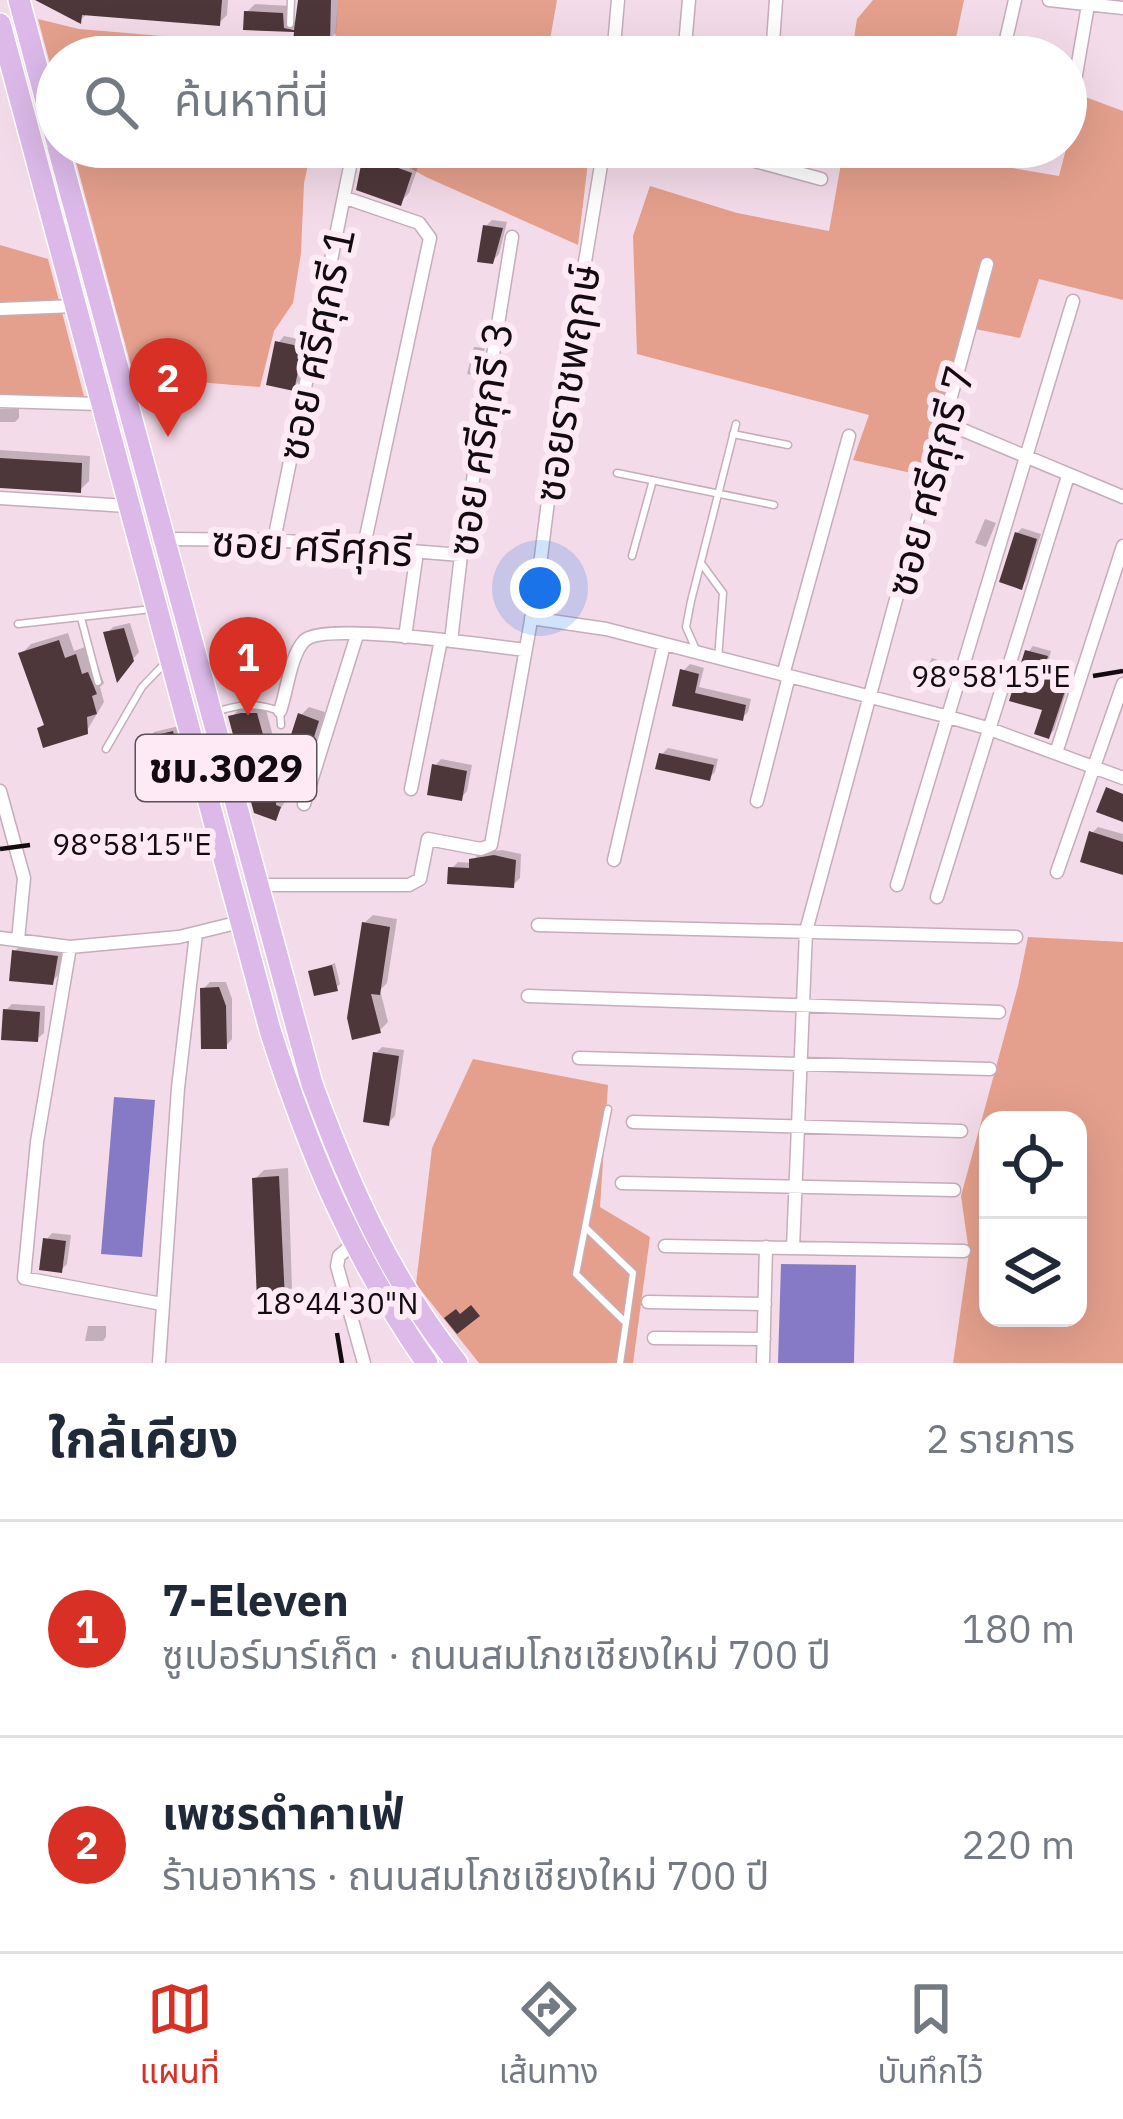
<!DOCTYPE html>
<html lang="th">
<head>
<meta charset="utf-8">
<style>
	body { margin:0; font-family:"IBM Plex Sans","Noto Sans Thai",sans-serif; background:#f2f2f3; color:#1f2937 }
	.controls { position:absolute; right:36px; bottom:36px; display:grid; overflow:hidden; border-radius:24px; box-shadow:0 12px 48px #0002 }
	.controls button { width:108px; height:108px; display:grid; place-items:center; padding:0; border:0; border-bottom:3px solid #e0e1e3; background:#fff; color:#1f2937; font:60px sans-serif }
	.you { position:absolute; left:540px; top:588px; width:42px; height:42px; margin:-30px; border:9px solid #fff; border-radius:50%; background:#1a73e8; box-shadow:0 0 0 18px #1a73e833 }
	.badge { display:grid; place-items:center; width:78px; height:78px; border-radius:50%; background:#d93025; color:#fff; font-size:39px; font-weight:700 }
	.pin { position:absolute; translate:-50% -99px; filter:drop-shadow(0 3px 6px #0008) }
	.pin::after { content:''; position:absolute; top:63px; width:42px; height:36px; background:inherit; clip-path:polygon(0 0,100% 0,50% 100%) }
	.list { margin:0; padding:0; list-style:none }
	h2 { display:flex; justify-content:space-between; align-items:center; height:156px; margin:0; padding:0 48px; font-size:51px }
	h2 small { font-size:39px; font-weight:400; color:#747a83 }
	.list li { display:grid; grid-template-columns:78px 1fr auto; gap:36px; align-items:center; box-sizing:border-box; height:216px; padding:0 48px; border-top:3px solid #e0e1e3 }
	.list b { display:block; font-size:45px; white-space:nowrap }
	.list p { margin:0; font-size:39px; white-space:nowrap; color:#747a83 }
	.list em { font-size:39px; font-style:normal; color:#747a83 }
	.icon { flex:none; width:66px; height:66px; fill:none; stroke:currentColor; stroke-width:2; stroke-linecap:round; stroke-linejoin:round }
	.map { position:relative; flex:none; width:1123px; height:1363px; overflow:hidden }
	.search { position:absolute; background:#fff; box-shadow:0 12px 48px #0002; left:36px; right:36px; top:36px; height:132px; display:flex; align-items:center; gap:30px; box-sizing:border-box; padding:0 42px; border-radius:66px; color:#747a83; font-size:45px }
	.sheet { height:588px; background:#fff }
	nav { display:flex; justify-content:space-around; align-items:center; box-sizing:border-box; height:168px; border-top:3px solid #e0e1e3; background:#fff; font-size:33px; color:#747a83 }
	nav a { display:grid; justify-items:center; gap:6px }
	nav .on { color:#d93025 }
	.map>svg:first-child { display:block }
	.green { fill:#e4a08c; fill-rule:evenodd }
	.water { fill:#867ac7 }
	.shadow { fill:#0003 }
	.building { fill:#4e373a }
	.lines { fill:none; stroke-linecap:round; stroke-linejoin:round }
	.lane-casing { stroke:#c5adba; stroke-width:9 }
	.street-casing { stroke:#c5adba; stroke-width:15 }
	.primary-casing { stroke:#fff; stroke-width:24 }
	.lane { stroke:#fff; stroke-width:6 }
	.street { stroke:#fff; stroke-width:12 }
	.primary { stroke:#dcb9e9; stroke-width:21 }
	.ticks { fill:none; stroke:#130b10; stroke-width:4.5 }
	.labels { text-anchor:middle; stroke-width:12; stroke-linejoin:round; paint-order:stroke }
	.shield { fill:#feeaf5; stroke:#5a4e55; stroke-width:3 }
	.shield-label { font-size:39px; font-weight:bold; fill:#130b10 }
	.street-label { font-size:42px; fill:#130b10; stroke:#feeaf5 }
	.ticks-label { font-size:30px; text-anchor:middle; fill:#130b10; stroke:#feeaf5; stroke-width:12; stroke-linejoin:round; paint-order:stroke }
</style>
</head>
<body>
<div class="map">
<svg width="1123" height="1363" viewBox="0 0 1123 1363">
	<rect width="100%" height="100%" fill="#f4dbe9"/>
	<path class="green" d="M 338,0 L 557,0 L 547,57 L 352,57 L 334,54 Z
		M 873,0 L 964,0 L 952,57 L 851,57 L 857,19 Z
		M 38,19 L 79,29 L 234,42 L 327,57 L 57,57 L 57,90 Z
		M 1080,95 L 1123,111 L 1123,300 L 1039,279 L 1020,338 L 965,327 L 925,476 L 853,460 L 869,415 L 637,354 L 633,236 L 650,186 L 737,213 L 829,231 L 844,147 L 1014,147 L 1012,168 L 1059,176 Z
		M 72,147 L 312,147 L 304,183 L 301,253 L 293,303 L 274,331 L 260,387 L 134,377 Z
		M 372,147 L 576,147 L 589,154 L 578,245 L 426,177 Z
		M 0,245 L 48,259 L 85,400 L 0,398 Z
		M 1028,937 L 1123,942 L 1123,1363 L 953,1363 L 969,1252 L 961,1196 L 1018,986 ZM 988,1120 L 1078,1120 L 1078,1318 L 988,1318 Z
		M 473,1059 L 608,1085 L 600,1207 L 650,1237 L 633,1363 L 479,1363 L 416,1284 L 432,1148 Z"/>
	<path class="water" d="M 114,1097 L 155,1100 L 142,1257 L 101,1254 Z
		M 781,1264 L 856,1265 L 854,1363 L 778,1363 Z"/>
	<path class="shadow" d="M 46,0 L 228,0 L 227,15 L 219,23 L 88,13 L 80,20 Z
		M 299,0 L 338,0 L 336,33 L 328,41 L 297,29 L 246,27 L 247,12 L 255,4 L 290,6 L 291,22 L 299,22 Z
		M 375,148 L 419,164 L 409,193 L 400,202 L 366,157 Z
		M 492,220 L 507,222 L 499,254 L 492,261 L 486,226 Z
		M 284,336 L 307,341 L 299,381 L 293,388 L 278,343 Z
		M 474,347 L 485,348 L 478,376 L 467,374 Z
		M 0,409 L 19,409 L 19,418 L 15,422 L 0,422 Z
		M 0,450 L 90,456 L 89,481 L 80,490 L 0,487 Z
		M 985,519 L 996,523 L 986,547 L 975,543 Z
		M 1022,528 L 1041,534 L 1026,581 L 1021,586 L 1017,533 Z
		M 130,623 L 139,652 L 118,677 L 107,633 L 113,627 Z
		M 68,633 L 74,651 L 85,647 L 91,667 L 97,665 L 104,683 L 100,687 L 104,702 L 86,732 L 46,723 L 21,654 L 31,644 Z
		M 1033,646 L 1051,651 L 1046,671 L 1070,680 L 1054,730 L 1049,736 L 1028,652 Z
		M 932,658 L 953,665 L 946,680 L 924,673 Z
		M 690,664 L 704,668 L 699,687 L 751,699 L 748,712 L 742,718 L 676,703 L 683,671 Z
		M 265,706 L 282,770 L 301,715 L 309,707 L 325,712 L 304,780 L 296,788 L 283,783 L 283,797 L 287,799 L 275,817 L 232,717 L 239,709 Z
		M 179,726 L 188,764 L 182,770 L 148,739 L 154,732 Z
		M 668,748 L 718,759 L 715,772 L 709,778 L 662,754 Z
		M 441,759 L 472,765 L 467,791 L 461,798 L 435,766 Z
		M 1098,827 L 1123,834 L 1123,870 L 1092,833 Z
		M 502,850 L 521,854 L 520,878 L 513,885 L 451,869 L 458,862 L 472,863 L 479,853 Z
		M 373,915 L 397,919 L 387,983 L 380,990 L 388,1022 L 379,1031 L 354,1037 L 364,923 Z
		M 21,945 L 63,950 L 58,975 L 52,982 L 15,951 Z
		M 335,963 L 340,984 L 336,988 L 312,972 Z
		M 210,982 L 226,982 L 232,999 L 232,1039 L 226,1046 L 203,989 Z
		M 12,1004 L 45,1006 L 44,1033 L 37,1039 L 6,1010 Z
		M 382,1047 L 404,1050 L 395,1116 L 388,1123 L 376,1053 Z
		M 288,1168 L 292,1288 L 283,1297 L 255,1179 L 264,1170 Z
		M 52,1233 L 71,1235 L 67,1264 L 61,1270 L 46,1240 Z
		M 88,1326 L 106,1326 L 106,1337 L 103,1341 L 85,1341 Z"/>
	<path class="building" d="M 35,0 L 222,0 L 220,26 L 82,15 L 81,24 Z
		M 298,0 L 331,0 L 330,44 L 293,43 L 294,32 L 243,30 L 244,11 L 283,13 L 284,28 L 294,30 Z
		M 363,155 L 412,173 L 401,206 L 356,190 Z
		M 483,225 L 503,228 L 493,264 L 477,262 Z
		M 275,341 L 303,347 L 294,391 L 266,385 Z
		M 0,458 L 82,463 L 81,493 L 0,488 Z
		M 1015,532 L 1037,539 L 1022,590 L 999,582 Z
		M 124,628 L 134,661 L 117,683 L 103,632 Z
		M 59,640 L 65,658 L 76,654 L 82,674 L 88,672 L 97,694 L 92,696 L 97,714 L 87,717 L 88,734 L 43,748 L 37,728 L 44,725 L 18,653 Z
		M 1025,650 L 1048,656 L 1042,676 L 1067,685 L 1049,739 L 1034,734 L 1042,710 L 1009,701 Z
		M 680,669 L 699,674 L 695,693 L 746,705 L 743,721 L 672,706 Z
		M 241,713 L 257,713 L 276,781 L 298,713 L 319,721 L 297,791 L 277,784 L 276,805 L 281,807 L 276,821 L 254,813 L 228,716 Z
		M 173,731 L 184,773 L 155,780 L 145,738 Z
		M 659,753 L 714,765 L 710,781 L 655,769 Z
		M 432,764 L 467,771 L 462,801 L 427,795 Z
		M 1106,787 L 1123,794 L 1123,822 L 1096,812 Z
		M 1089,831 L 1123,842 L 1123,875 L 1080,862 Z
		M 494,855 L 516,860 L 514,888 L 447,884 L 448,867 L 469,868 L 469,859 Z
		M 362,922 L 390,927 L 380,995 L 371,994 L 381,1033 L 352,1040 L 347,1018 Z
		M 12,950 L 58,956 L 53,985 L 9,981 Z
		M 332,965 L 338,991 L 314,996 L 308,971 Z
		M 219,987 L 226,1006 L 227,1049 L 201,1049 L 200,988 Z
		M 3,1009 L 40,1012 L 38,1042 L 1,1040 Z
		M 373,1052 L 399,1056 L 389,1126 L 363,1122 Z
		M 279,1176 L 285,1300 L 257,1301 L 252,1178 Z
		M 43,1238 L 66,1241 L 62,1273 L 39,1270 Z
		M 471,1305 L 480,1316 L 457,1334 L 444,1318 L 456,1309 L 460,1314 Z"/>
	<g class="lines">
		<defs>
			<path id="lane" d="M 290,24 L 291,0
				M 733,434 L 788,445
				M 617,473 L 774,505
				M 632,556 L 653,480
				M 701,563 L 723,593 L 718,659
				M 81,618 L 98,682
				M 18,624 L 152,609
				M 697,652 L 686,627 L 691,601 L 736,424
				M 215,712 C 241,704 254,702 280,711 L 281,725
				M 106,749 L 142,687 L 165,663
				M 608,1109 L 576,1274 L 626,1323 L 620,1363
				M 585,1227 L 633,1273 L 626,1323"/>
			<path id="street" d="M 1049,0 L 1123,8
				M 613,57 L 618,0
				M 684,57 L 689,0
				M 772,57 L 776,0
				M 1002,57 L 1015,0
				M 1068,121 L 1088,5
				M 704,147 L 821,179
				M 346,198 L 419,223 L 430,238 L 364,546
				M 0,309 L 75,306
				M 0,401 L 100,404
				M 946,423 L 1123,497
				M 0,498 L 127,506
				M 164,539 L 274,540 L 461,555
				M 274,540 L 354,147
				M 531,618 L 606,629 L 945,716 L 987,728 L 1123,778
				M 405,637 L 417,552
				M 451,641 L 461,555 L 512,237
				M 783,675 L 849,436
				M 280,711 C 287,692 290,656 304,641 C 322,621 492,646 525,650
				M 1056,753 L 1123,546
				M 411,789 L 441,640
				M 0,791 L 24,878 L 18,940
				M 757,801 L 789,676
				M 304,804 L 357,635
				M 614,860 L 664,644
				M 1057,872 L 1123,684
				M 256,885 L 409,885 L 420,879 L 428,839 L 481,849 L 491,845 L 538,581 L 556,437 L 604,147
				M 897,885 L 1073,301
				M 937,897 L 1068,476
				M 538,925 L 1016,937
				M 0,938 L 70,947 L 179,937 L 240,922
				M 70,947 L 37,1142 L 24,1278 L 162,1304
				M 528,996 L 999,1012
				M 579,1058 L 990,1069
				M 633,1122 L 961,1131
				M 622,1183 L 954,1190
				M 353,1244 L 339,1256 L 337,1266 L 364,1363
				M 665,1246 L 964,1251
				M 793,1248 L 806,931 L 987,264
				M 648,1302 L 765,1304
				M 654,1338 L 764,1339
				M 159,1363 L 178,1088 L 196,934
				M 763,1363 L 766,1247"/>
			<path id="primary" d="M 19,0 L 57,142
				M 0,24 L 270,1030 C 310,1155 352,1255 427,1363
				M 58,147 L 312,1084 C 348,1182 390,1280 457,1363"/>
		</defs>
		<use href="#lane" class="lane-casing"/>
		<use href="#street" class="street-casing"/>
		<use href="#primary" class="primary-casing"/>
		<use href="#lane" class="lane"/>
		<use href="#street" class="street"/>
		<use href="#primary" class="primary"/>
	</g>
	<path class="ticks" d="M 1093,676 L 1123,671M 0,849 L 30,845M 337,1333 L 342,1363"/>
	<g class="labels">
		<rect class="shield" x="136" y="735" width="180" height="66" rx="9"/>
		<g class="shield-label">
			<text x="226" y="782">ชม.3029</text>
		</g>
		<g class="street-label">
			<text transform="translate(316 344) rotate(-78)" y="15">ซอย ศรีศุกรี 1</text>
			<text transform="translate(567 383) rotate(-81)" y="15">ซอยราชพฤกษ์</text>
			<text transform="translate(480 439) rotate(-81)" y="15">ซอย ศรีศุกรี 3</text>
			<text transform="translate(930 481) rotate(-75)" y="15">ซอย ศรีศุกรี 7</text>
			<text transform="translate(312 546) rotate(3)" y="15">ซอย ศรีศุกรี</text>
		</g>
	</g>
	<g class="ticks-label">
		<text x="991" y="687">98°58'15"E</text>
		<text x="132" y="855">98°58'15"E</text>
		<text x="337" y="1314">18°44'30"N</text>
	</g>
</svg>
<div class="controls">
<button><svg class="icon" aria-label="locate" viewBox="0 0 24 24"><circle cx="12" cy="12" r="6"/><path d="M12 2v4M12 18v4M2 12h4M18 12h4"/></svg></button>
<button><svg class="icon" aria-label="layers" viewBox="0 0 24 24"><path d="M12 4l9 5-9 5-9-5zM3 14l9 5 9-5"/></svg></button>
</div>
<div class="you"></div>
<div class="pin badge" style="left:248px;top:716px">1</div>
<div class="pin badge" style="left:168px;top:437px">2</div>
<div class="search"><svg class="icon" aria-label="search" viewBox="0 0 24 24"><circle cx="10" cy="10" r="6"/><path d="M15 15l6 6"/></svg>ค้นหาที่นี่</div>
</div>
<section class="sheet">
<h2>ใกล้เคียง<small>2 รายการ</small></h2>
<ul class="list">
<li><span class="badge">1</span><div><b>7-Eleven</b><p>ซูเปอร์มาร์เก็ต · ถนนสมโภชเชียงใหม่ 700 ปี</p></div><em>180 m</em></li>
<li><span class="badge">2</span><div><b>เพชรดำคาเฟ่</b><p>ร้านอาหาร · ถนนสมโภชเชียงใหม่ 700 ปี</p></div><em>220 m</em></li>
</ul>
</section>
<nav>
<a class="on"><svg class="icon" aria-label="map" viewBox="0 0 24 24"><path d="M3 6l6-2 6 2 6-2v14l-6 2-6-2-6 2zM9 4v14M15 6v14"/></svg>แผนที่</a>
<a><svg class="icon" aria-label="directions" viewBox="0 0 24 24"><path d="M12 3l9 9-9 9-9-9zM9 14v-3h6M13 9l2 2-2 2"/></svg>เส้นทาง</a>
<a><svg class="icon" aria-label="saved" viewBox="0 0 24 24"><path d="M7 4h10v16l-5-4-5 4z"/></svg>บันทึกไว้</a>
</nav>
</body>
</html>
